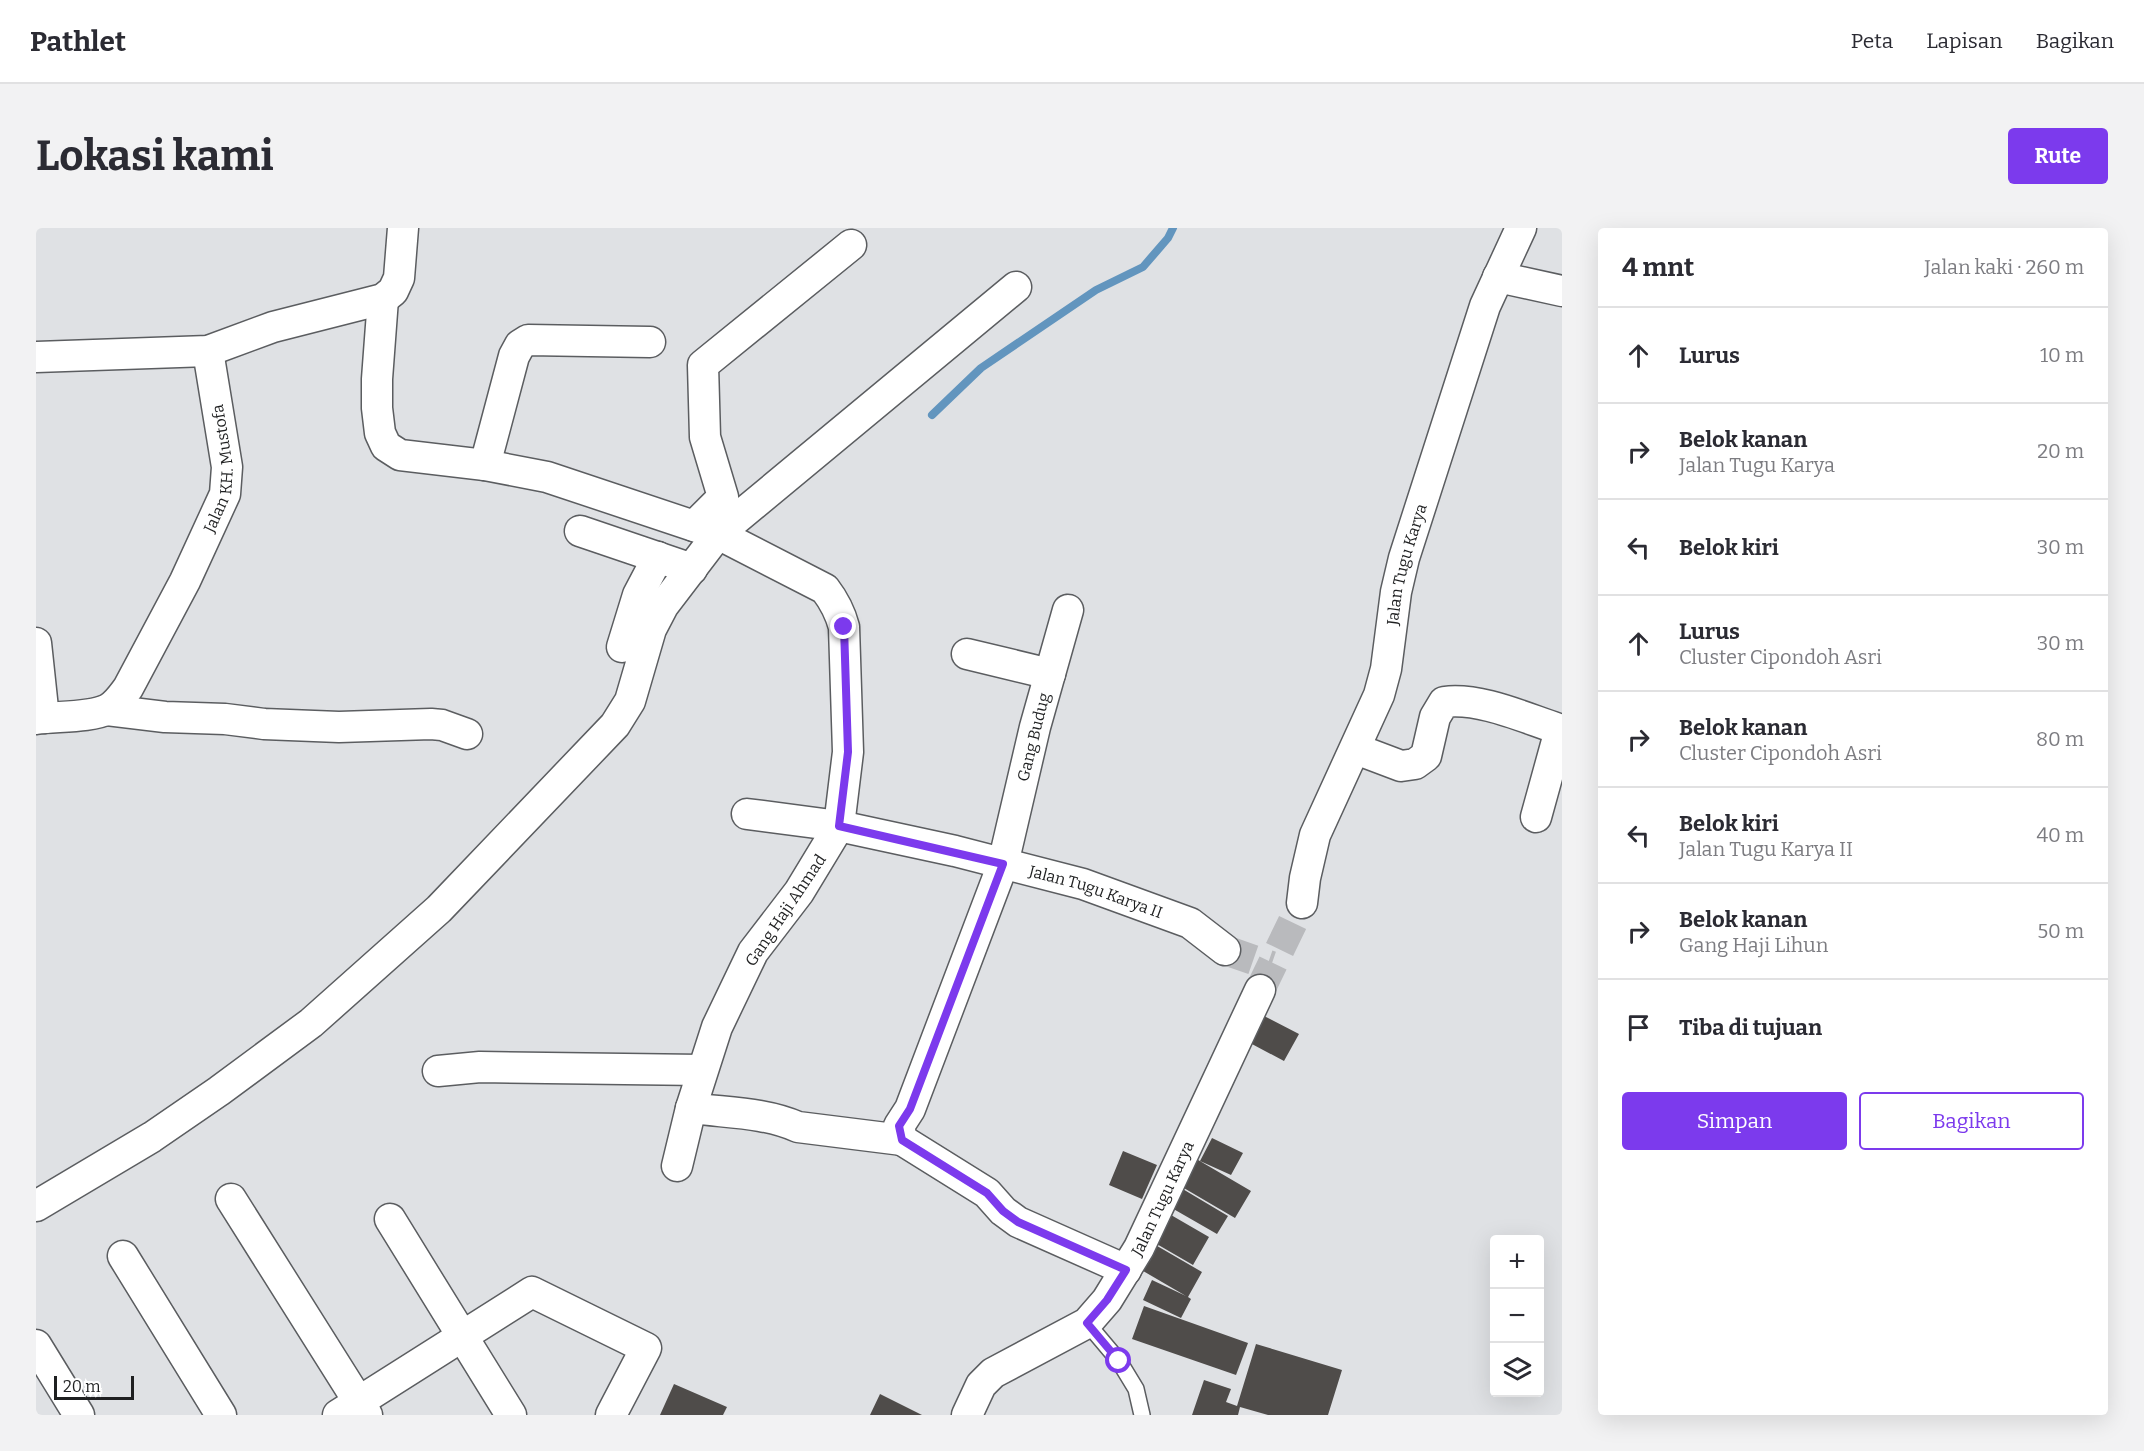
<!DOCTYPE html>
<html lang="id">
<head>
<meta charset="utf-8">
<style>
	body { margin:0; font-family:Bitter,serif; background:#f2f2f3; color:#2b2b33 }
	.controls { position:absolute; right:18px; bottom:18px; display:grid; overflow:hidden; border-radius:6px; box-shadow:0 6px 24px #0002 }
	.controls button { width:54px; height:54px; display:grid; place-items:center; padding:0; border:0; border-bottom:2px solid #e1e1e2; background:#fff; color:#2b2b33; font:30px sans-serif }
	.scale { position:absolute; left:18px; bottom:15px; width:80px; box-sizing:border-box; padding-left:6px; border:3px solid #1f2021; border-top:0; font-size:16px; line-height:21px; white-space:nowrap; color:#1f2021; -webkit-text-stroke:4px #fff; paint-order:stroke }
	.stop { position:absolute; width:18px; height:18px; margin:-14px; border:4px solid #7c3aed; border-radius:50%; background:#fff }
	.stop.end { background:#7c3aed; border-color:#fff; box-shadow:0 2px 6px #0008 }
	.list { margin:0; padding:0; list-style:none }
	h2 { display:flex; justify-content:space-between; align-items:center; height:78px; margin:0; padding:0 24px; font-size:26px }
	h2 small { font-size:20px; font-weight:400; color:#7c7c81 }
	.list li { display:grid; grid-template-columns:39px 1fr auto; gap:18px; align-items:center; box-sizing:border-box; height:96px; padding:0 24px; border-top:2px solid #e1e1e2 }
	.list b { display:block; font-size:22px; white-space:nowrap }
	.list p { margin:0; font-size:20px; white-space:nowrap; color:#7c7c81 }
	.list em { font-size:20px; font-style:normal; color:#7c7c81 }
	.actions { display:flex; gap:12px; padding:18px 24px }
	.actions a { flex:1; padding:14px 0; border:2px solid #7c3aed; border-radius:6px; text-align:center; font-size:21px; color:#7c3aed }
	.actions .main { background:#7c3aed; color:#fff }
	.icon { flex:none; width:33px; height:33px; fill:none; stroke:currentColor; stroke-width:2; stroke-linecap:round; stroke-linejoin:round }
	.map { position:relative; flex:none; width:1526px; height:1187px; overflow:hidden; border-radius:6px }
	header { display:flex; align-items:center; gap:36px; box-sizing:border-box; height:84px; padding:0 30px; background:#fff; border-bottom:2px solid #e1e1e2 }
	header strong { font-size:28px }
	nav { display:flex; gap:33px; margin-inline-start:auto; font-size:21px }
	.intro { display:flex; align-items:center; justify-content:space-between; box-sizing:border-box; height:144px; padding:0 36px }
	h1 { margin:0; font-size:42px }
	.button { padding:15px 27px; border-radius:6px; background:#7c3aed; color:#fff; font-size:21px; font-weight:700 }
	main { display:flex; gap:36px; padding:0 36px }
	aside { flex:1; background:#fff; border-radius:6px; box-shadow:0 6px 24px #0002 }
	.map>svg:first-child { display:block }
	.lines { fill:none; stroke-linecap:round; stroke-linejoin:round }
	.stream { stroke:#6295be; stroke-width:8 }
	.building { fill:#4f4c4a }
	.minor-tunnel { stroke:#b9babd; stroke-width:30; stroke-dasharray:30 15; stroke-linecap:butt }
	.service-casing { stroke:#5b5d60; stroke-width:18 }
	.minor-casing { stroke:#5b5d60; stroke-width:33 }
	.service { stroke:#fff; stroke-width:15 }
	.minor { stroke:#fff; stroke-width:30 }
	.route { stroke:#7c3aed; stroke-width:8 }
	.labels { text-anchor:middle; stroke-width:6; stroke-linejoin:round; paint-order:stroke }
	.street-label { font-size:16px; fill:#1f2021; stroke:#fff }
</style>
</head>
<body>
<header>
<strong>Pathlet</strong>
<nav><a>Peta</a><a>Lapisan</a><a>Bagikan</a></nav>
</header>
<div class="intro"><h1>Lokasi kami</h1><a class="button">Rute</a></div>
<main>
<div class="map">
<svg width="1526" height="1187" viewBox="0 0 1526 1187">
	<rect width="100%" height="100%" fill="#dfe1e4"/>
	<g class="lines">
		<path class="stream" d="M 896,187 L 945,140 L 1060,62 L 1107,39 L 1132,10 L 1137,0"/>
	</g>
	<path class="building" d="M 1228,788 L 1263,806 L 1248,833 L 1214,815 Z
		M 1176,910 L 1207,925 L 1195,947 L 1164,933 Z
		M 1087,923 L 1121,937 L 1106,971 L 1073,957 Z
		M 1157,929 L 1215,963 L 1199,990 L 1141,956 Z
		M 1145,960 L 1192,988 L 1181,1006 L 1134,979 Z
		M 1135,987 L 1173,1009 L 1157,1037 L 1119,1015 Z
		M 1116,1015 L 1166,1044 L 1152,1069 L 1155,1071 L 1145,1090 L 1107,1072 L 1116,1052 L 1150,1068 L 1102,1040 Z
		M 1108,1078 L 1212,1115 L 1200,1147 L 1096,1111 Z
		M 1220,1116 L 1306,1142 L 1292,1187 L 1232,1187 L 1204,1179 L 1202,1187 L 1156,1187 L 1168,1152 L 1195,1161 L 1190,1174 L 1201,1178 Z
		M 638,1156 L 691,1179 L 687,1187 L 624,1187 Z
		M 844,1166 L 886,1187 L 834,1187 Z"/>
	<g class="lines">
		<path class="minor-tunnel" d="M 1189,722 L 1235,738
			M 1224,762 L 1266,675"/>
		<defs>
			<path id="service" d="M 1051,1095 L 1083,1133 L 1100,1161 L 1106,1187"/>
			<g id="minor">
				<path d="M 1462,49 L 1526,63"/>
				<path d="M 347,71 L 341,151 L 341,180 L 344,205 L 350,218 L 364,227 L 449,237 L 511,249 L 682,306 L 789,361 C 799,374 804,384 808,399 L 812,524 L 803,598 L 763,664 L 717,724 L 681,799 L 655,880 L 641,938"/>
				<path d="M 0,129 L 172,123 L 237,99 L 347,71 L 357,63 L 363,50 L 367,0"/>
				<path d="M 449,237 L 478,128 L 484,117 L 492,112 L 614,114"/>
				<path d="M 658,298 L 687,269 L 669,209 L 667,137 L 815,17"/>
				<path d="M 544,303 L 656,341"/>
				<path d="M 1032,382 L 999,499 L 967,636 L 874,881 L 863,898 L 866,912 L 951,965 L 967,983 L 982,994 L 1090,1042"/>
				<path d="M 0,415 L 8,490"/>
				<path d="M 586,419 L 602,367 L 622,329"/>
				<path d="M 931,426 L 1014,446"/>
				<path d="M 71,482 L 129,489 L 189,491 L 228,496 L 303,499 L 395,496 L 406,497 L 431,506"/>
				<path id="s1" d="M 0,491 C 20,488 55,490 72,481 C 81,476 86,468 92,460 L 149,353 L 189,266 L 191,239 L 172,123"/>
				<path d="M 1320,521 L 1365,538 L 1379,536 L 1390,528 L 1399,489 L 1408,474 C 1445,469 1491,491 1526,502"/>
				<path id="s2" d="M 711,586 L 803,598 L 919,623 L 1047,656 L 1154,695 L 1189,722"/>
				<path d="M 1500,589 L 1524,502"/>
				<path id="s3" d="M 1266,675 L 1269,650 L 1279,607 L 1343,467 L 1350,441 L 1360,364 L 1368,330 L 1449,78 L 1485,0"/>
				<path d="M 402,843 L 444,839 L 666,842"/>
				<path d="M 655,880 C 691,885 728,884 762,899 L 866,912"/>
				<path d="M 195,971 L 331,1187"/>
				<path d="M 0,978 L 116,909 L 183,863 L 275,795 L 403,681 L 579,497 L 594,473 L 615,401 L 627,378 L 682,306 L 980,59"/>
				<path d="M 354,991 L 475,1187"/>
				<path d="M 87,1028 L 185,1187"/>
				<path d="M 0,1117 L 43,1187"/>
				<path d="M 302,1187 L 496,1064 L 610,1120 L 575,1187"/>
				<path id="s4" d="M 931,1187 L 945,1157 L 957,1145 L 1051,1095 L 1071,1072 L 1103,1020 L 1224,762"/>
			</g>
		</defs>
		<use href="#service" class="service-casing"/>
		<use href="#minor" class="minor-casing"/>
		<use href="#service" class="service"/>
		<use href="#minor" class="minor"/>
	</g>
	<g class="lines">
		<path class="route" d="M 808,399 L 812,524 L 803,598 L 967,636 L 874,881 L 863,898 L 866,912 L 951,965 L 967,983 L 982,994 L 1090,1042 L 1071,1072 L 1051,1095 L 1083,1133"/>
	</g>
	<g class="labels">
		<g class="street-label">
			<text dy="6" stroke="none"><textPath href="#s1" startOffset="344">Jalan KH. Mustofa</textPath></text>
			<text dy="6" stroke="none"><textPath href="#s3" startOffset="357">Jalan Tugu Karya</textPath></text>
			<text transform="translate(997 509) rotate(-76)" y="6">Gang Budug</text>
			<text dy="6" stroke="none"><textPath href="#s2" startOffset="358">Jalan Tugu Karya II</textPath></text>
			<text transform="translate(749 682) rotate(-56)" y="6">Gang Haji Ahmad</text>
			<text dy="6" stroke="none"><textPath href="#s4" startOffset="303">Jalan Tugu Karya</textPath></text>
		</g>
	</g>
</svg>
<div class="controls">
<button>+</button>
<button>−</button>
<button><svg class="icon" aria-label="layers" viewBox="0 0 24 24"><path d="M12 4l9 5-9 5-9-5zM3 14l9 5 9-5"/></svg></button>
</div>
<div class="scale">20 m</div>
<div class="stop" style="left:1083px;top:1133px"></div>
<div class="stop end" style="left:808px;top:399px"></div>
</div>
<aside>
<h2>4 mnt<small>Jalan kaki · 260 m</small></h2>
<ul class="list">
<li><svg class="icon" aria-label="ahead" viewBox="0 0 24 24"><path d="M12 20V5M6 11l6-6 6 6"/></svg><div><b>Lurus</b></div><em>10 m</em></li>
<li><svg class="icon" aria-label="right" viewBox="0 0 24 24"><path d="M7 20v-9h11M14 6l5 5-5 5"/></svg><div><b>Belok kanan</b><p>Jalan Tugu Karya</p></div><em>20 m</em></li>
<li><svg class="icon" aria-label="left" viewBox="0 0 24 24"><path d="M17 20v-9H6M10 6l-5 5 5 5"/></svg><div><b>Belok kiri</b></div><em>30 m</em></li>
<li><svg class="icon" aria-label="ahead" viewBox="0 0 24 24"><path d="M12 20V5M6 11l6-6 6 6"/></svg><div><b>Lurus</b><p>Cluster Cipondoh Asri</p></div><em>30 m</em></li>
<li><svg class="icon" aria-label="right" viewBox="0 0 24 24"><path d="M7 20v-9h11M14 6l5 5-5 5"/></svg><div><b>Belok kanan</b><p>Cluster Cipondoh Asri</p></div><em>80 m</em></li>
<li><svg class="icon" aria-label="left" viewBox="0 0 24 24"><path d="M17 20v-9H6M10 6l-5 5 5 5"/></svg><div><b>Belok kiri</b><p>Jalan Tugu Karya II</p></div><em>40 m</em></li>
<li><svg class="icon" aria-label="right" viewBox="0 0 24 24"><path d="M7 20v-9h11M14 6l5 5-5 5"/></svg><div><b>Belok kanan</b><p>Gang Haji Lihun</p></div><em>50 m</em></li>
<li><svg class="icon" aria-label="arrive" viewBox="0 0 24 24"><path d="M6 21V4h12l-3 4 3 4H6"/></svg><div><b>Tiba di tujuan</b></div></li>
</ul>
<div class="actions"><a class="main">Simpan</a><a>Bagikan</a></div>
</aside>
</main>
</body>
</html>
